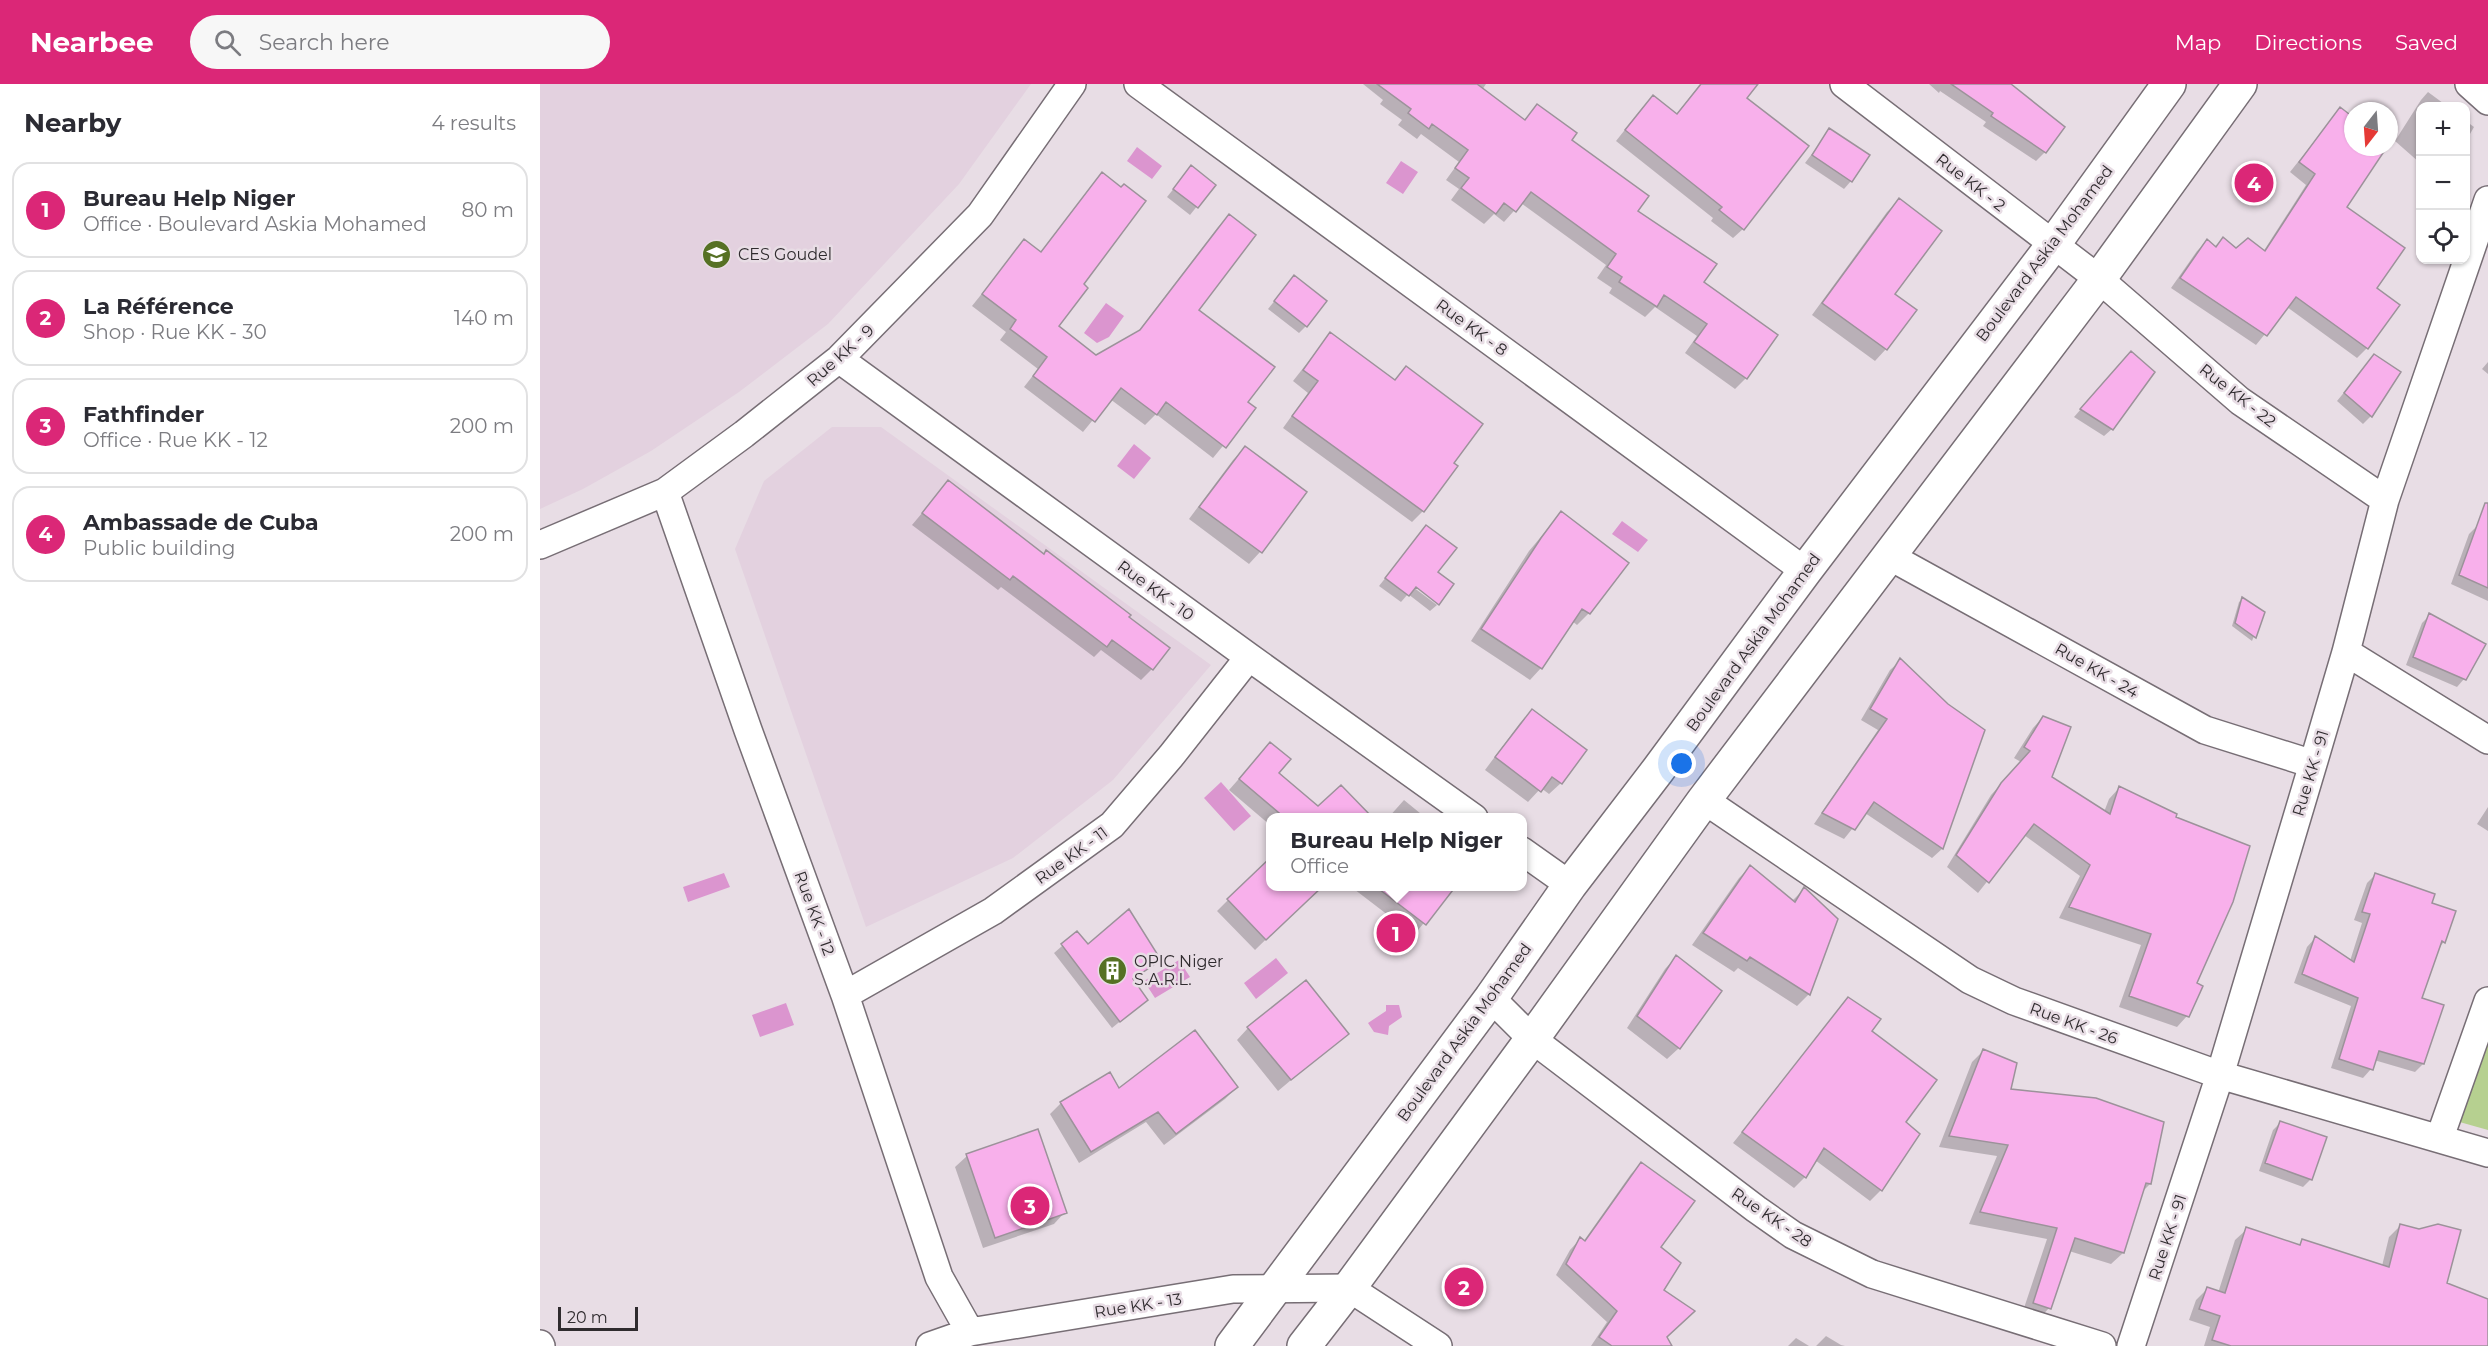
<!DOCTYPE html>
<html lang="en">
<head>
<meta charset="utf-8">
<style>
	body { margin:0; font-family:Montserrat,sans-serif; background:#f7f7f7; color:#2b2b33 }
	.controls { position:absolute; right:18px; top:18px; display:grid; overflow:hidden; border-radius:12px; box-shadow:0 2px 4px #0004 }
	.controls button { width:54px; height:54px; display:grid; place-items:center; padding:0; border:0; border-bottom:2px solid #e1e1e2; background:#fff; color:#2b2b33; font:30px sans-serif }
	.compass { position:absolute; left:1804px; top:18px; width:54px; height:54px; border-radius:50%; background:#fff; box-shadow:0 2px 4px #0004; rotate:197deg }
	.scale { position:absolute; left:18px; bottom:15px; width:80px; box-sizing:border-box; padding-left:6px; border:3px solid #2f2b2e; border-top:0; font-size:16px; line-height:21px; white-space:nowrap; color:#2f2b2e; -webkit-text-stroke:4px #e8dde5; paint-order:stroke }
	.you { position:absolute; left:1142px; top:680px; width:21px; height:21px; margin:-15px; border:4px solid #fff; border-radius:50%; background:#1a73e8; box-shadow:0 0 0 9px #1a73e833 }
	.badge { display:grid; place-items:center; width:39px; height:39px; border-radius:50%; background:#db2777; color:#fff; font-size:20px; font-weight:700 }
	.pin { position:absolute; translate:-50% -50%; border:3px solid #fff; box-shadow:0 2px 6px #0006 }
	.popup { position:absolute; left:726px; top:729px; width:261px; height:78px; box-sizing:border-box; display:grid; place-content:center; border-radius:12px; background:#fff; filter:drop-shadow(0 2px 4px #0005); font-size:20px; white-space:nowrap; color:#7c7c81 }
	.popup b { font-size:22px; color:#2b2b33 }
	.popup::after { content:''; position:absolute; left:50%; top:100%; margin-left:-12px; border:12px solid transparent; border-top-color:#fff }
	.list { margin:0; padding:0; list-style:none }
	h2 { display:flex; justify-content:space-between; align-items:center; height:78px; margin:0; padding:0 24px; font-size:26px }
	h2 small { font-size:20px; font-weight:400; color:#7c7c81 }
	.list li { display:grid; grid-template-columns:39px 1fr auto; gap:18px; align-items:center; box-sizing:border-box; height:96px; margin:0 12px 12px; padding:0 12px; border:2px solid #e1e1e2; border-radius:18px }
	.list b { display:block; font-size:22px; white-space:nowrap }
	.list p { margin:0; font-size:20px; white-space:nowrap; color:#7c7c81 }
	.list em { font-size:20px; font-style:normal; color:#7c7c81 }
	.icon { flex:none; width:33px; height:33px; fill:none; stroke:currentColor; stroke-width:2; stroke-linecap:round; stroke-linejoin:round }
	.map { position:relative; flex:none; width:1948px; height:1262px; overflow:hidden }
	header { display:flex; align-items:center; gap:36px; box-sizing:border-box; height:84px; padding:0 30px; background:#db2777; color:#fff }
	header strong { font-size:28px }
	nav { display:flex; gap:33px; margin-inline-start:auto; font-size:21px }
	.search { width:420px; height:54px; background:#f7f7f7; display:flex; align-items:center; gap:15px; box-sizing:border-box; padding:0 21px; border-radius:33px; color:#7c7c81; font-size:22px }
	main { display:flex }
	aside { flex:1; background:#fff }
	.map>svg:first-child { display:block }
	.built { fill:#e3d1df }
	.green { fill:#b6d090 }
	.water { fill:#db95cf }
	.shadow { fill:#0003 }
	.building { fill:#f8b0eb; stroke:#9c929a; stroke-width:1.5 }
	.lines { fill:none; stroke-linecap:round; stroke-linejoin:round }
	.street-casing { stroke:#776e75; stroke-width:30 }
	.primary-casing { stroke:#776e75; stroke-width:36 }
	.street { stroke:#fff; stroke-width:27 }
	.primary { stroke:#fff; stroke-width:33 }
	.labels { text-anchor:middle; stroke-width:5; stroke-linejoin:round; paint-order:stroke }
	.street-label { font-size:16px; fill:#2f2b2e; stroke:#e8dde5 }
	.poi-label { font-size:16px; fill:#2f2b2e; stroke:#e8dde5; text-anchor:start }
</style>
</head>
<body>
<header>
<strong>Nearbee</strong>
<div class="search"><svg class="icon" aria-label="search" viewBox="0 0 24 24"><circle cx="10" cy="10" r="6"/><path d="M15 15l6 6"/></svg>Search here</div>
<nav><a>Map</a><a>Directions</a><a>Saved</a></nav>
</header>
<main>
<aside>
<h2>Nearby<small>4 results</small></h2>
<ul class="list">
<li><span class="badge">1</span><div><b>Bureau Help Niger</b><p>Office · Boulevard Askia Mohamed</p></div><em>80 m</em></li>
<li><span class="badge">2</span><div><b>La Référence</b><p>Shop · Rue KK - 30</p></div><em>140 m</em></li>
<li><span class="badge">3</span><div><b>Fathfinder</b><p>Office · Rue KK - 12</p></div><em>200 m</em></li>
<li><span class="badge">4</span><div><b>Ambassade de Cuba</b><p>Public building</p></div><em>200 m</em></li>
</ul>
</aside>
<div class="map">
<svg width="1948" height="1262" viewBox="0 0 1948 1262">
	<rect width="100%" height="100%" fill="#e8dde5"/>
	<path class="built" d="M 0,0 L 491,0 L 419,100 L 288,240 L 199,308 L 111,367 L 43,405 L 0,425 Z
		M 292,343 L 341,343 L 671,581 L 573,696 L 473,774 L 326,843 L 195,465 L 224,397 Z"/>
	<path class="green" d="M 1948,947 L 1948,1046 L 1916,1037 Z"/>
	<path class="water" d="M 597,63 L 622,82 L 612,95 L 587,77 Z
		M 861,77 L 878,88 L 863,110 L 846,99 Z
		M 566,219 L 584,232 L 569,253 L 557,259 L 544,249 Z
		M 594,360 L 611,374 L 594,395 L 577,382 Z
		M 1082,437 L 1108,456 L 1098,468 L 1072,450 Z
		M 681,698 L 711,732 L 694,747 L 664,714 Z
		M 184,789 L 190,803 L 148,818 L 143,803 Z
		M 736,874 L 748,889 L 716,915 L 704,899 Z
		M 639,876 L 650,893 L 615,914 L 604,897 Z
		M 246,919 L 254,941 L 220,953 L 212,931 Z
		M 846,921 L 859,921 L 862,933 L 849,942 L 848,951 L 834,948 L 828,939 L 846,927 Z"/>
	<path class="shadow" d="M 823,0 L 946,0 L 942,6 L 984,36 L 997,22 L 1162,199 L 1206,294 L 1195,305 L 1145,269 L 1157,252 L 1115,223 L 1105,233 L 1069,209 L 1072,204 L 1057,194 L 1066,181 L 981,119 L 964,138 L 954,130 L 944,140 L 911,116 L 919,105 L 906,96 L 919,78 L 881,50 L 877,55 L 858,41 L 862,36 L 840,20 L 843,16 Z
		M 1160,0 L 1216,0 L 1205,15 L 1203,145 L 1193,154 L 1171,137 L 1173,134 L 1076,57 L 1103,23 L 1136,31 Z
		M 1389,0 L 1468,0 L 1505,68 L 1496,77 L 1443,42 L 1446,38 L 1400,7 L 1399,9 Z
		M 1888,8 L 1907,22 L 1880,22 L 1880,79 L 1855,57 L 1881,16 Z
		M 1800,25 L 1813,35 L 1813,63 L 1846,63 L 1805,123 L 1835,205 L 1858,221 L 1827,264 L 1817,274 L 1747,223 L 1716,261 L 1631,204 L 1657,167 L 1667,157 L 1674,163 L 1683,155 L 1695,166 L 1723,168 L 1766,101 L 1750,88 Z
		M 1926,37 L 1934,43 L 1926,57 Z
		M 1290,46 L 1311,97 L 1304,105 L 1265,79 Z
		M 651,83 L 674,101 L 650,131 L 627,113 Z
		M 563,90 L 541,200 L 517,243 L 556,273 L 596,250 L 678,143 L 689,132 L 657,226 L 706,319 L 714,324 L 673,374 L 616,330 L 605,341 L 570,315 L 543,348 L 484,303 L 498,285 L 460,256 L 466,248 L 432,222 L 484,157 L 500,169 L 552,101 Z
		M 1359,116 L 1353,211 L 1346,265 L 1335,277 L 1272,231 L 1347,128 Z
		M 754,193 L 766,242 L 759,249 L 728,225 Z
		M 790,250 L 854,297 L 866,284 L 912,379 L 883,427 L 872,438 L 743,344 L 768,309 L 753,297 Z
		M 1834,272 L 1859,289 L 1831,332 L 1823,340 L 1797,317 Z
		M 1583,277 L 1572,345 L 1564,352 L 1534,333 Z
		M 1948,278 L 1948,290 L 1942,285 Z
		M 705,364 L 765,408 L 720,468 L 709,480 L 649,435 L 693,376 Z
		M 408,398 L 628,564 L 612,585 L 601,596 L 561,566 L 554,573 L 461,503 L 458,506 L 372,441 Z
		M 1021,429 L 1087,479 L 1049,529 L 1037,541 L 1032,537 L 1001,584 L 990,596 L 931,557 L 989,467 Z
		M 1938,441 L 1948,445 L 1948,517 L 1911,500 L 1929,450 Z
		M 886,443 L 869,500 L 897,521 L 890,527 L 868,510 L 861,518 L 839,502 Z
		M 1702,515 L 1723,529 L 1712,557 L 1692,542 L 1699,518 Z
		M 1890,531 L 1924,595 L 1917,603 L 1866,581 L 1882,539 Z
		M 1360,577 L 1407,621 L 1444,647 L 1402,765 L 1392,774 L 1325,729 L 1304,755 L 1274,740 L 1338,646 L 1321,636 L 1350,586 Z
		M 992,627 L 1021,699 L 1009,710 L 1001,704 L 988,718 L 945,686 L 980,639 Z
		M 1503,633 L 1510,693 L 1564,728 L 1569,715 L 1579,704 L 1655,900 L 1647,932 L 1637,943 L 1579,923 L 1601,861 L 1519,834 L 1540,792 L 1484,751 L 1438,809 L 1407,783 L 1451,711 L 1481,678 L 1474,674 L 1493,644 Z
		M 720,671 L 778,724 L 831,734 L 730,734 L 730,741 L 689,706 Z
		M 864,716 L 886,734 L 848,734 Z
		M 1948,723 L 1948,747 L 1937,740 Z
		M 1210,783 L 1252,817 L 1264,805 L 1296,835 L 1269,910 L 1257,922 L 1198,884 L 1194,888 L 1152,861 L 1199,794 Z
		M 1835,791 L 1890,820 L 1904,858 L 1898,864 L 1880,915 L 1883,980 L 1875,988 L 1834,976 L 1831,985 L 1823,994 L 1791,984 L 1811,922 L 1754,899 L 1767,863 L 1775,854 L 1810,877 L 1822,839 L 1814,836 L 1827,799 Z
		M 730,802 L 781,802 L 715,866 L 677,827 L 688,816 Z
		M 810,802 L 914,802 L 874,851 Z
		M 537,849 L 548,862 L 619,876 L 592,897 L 606,916 L 572,944 L 514,869 Z
		M 1136,873 L 1139,964 L 1127,975 L 1087,944 L 1125,885 Z
		M 1309,915 L 1330,947 L 1364,1038 L 1341,1106 L 1330,1117 L 1275,1076 L 1265,1093 L 1254,1104 L 1193,1059 Z
		M 708,944 L 807,949 L 738,1007 L 697,956 Z
		M 1443,967 L 1469,1007 L 1610,1100 L 1601,1109 L 1583,1169 L 1571,1180 L 1529,1167 L 1509,1224 L 1498,1236 L 1482,1230 L 1507,1155 L 1429,1140 L 1457,1072 L 1399,1063 L 1432,978 Z
		M 697,1003 L 685,1015 L 624,1061 L 606,1038 L 539,1079 L 510,1030 L 521,1019 L 579,1006 Z
		M 1740,1039 L 1771,1095 L 1763,1103 L 1719,1087 L 1733,1046 Z
		M 427,1072 L 525,1128 L 514,1140 L 443,1164 L 415,1083 Z
		M 1101,1080 L 1119,1164 L 1124,1262 L 1051,1262 L 1067,1238 L 1016,1191 L 1030,1166 L 1040,1155 L 1043,1158 L 1091,1090 Z
		M 1860,1142 L 1905,1200 L 1948,1218 L 1948,1262 L 1664,1262 L 1670,1243 L 1649,1236 L 1656,1216 L 1667,1205 L 1678,1209 L 1695,1156 L 1707,1145 L 1758,1162 L 1763,1157 L 1842,1182 L 1849,1153 Z
		M 1286,1252 L 1301,1261 L 1305,1262 L 1276,1262 Z
		M 1256,1254 L 1269,1262 L 1248,1262 Z"/>
	<path class="building" d="M 837,0 L 937,0 L 985,36 L 997,20 L 1037,49 L 1032,56 L 1109,112 L 1098,127 L 1177,180 L 1164,198 L 1238,251 L 1207,295 L 1154,258 L 1167,240 L 1124,211 L 1117,223 L 1079,198 L 1082,193 L 1067,183 L 1076,170 L 991,108 L 976,128 L 964,119 L 956,130 L 921,104 L 929,94 L 915,84 L 928,66 L 892,40 L 889,45 L 868,29 L 871,25 Z
		M 1161,0 L 1218,0 L 1207,14 L 1269,62 L 1204,146 L 1179,126 L 1182,123 L 1085,46 L 1113,11 L 1137,30 Z
		M 1411,0 L 1471,0 L 1525,43 L 1506,69 L 1451,32 L 1453,29 Z
		M 1800,23 L 1813,33 L 1813,63 L 1847,63 L 1807,123 L 1865,164 L 1837,204 L 1860,221 L 1828,265 L 1756,213 L 1727,252 L 1640,194 L 1667,155 L 1676,163 L 1683,153 L 1696,164 L 1708,154 L 1725,167 L 1775,90 L 1759,78 Z
		M 1289,44 L 1330,71 L 1312,98 L 1272,71 Z
		M 651,81 L 676,101 L 658,124 L 633,105 Z
		M 562,88 L 581,103 L 584,100 L 606,117 L 544,200 L 548,204 L 519,242 L 556,271 L 600,246 L 689,130 L 716,151 L 659,226 L 735,283 L 708,318 L 716,324 L 686,364 L 626,318 L 617,331 L 581,304 L 555,338 L 493,292 L 507,273 L 470,245 L 476,236 L 442,210 L 484,155 L 501,168 Z
		M 1359,114 L 1402,147 L 1355,210 L 1377,226 L 1347,266 L 1282,219 Z
		M 754,191 L 787,217 L 767,243 L 734,217 Z
		M 790,248 L 855,296 L 866,282 L 943,340 L 914,379 L 918,382 L 884,428 L 752,332 L 778,297 L 763,286 Z
		M 1591,267 L 1615,288 L 1573,346 L 1540,325 Z
		M 1834,270 L 1861,288 L 1832,333 L 1804,309 Z
		M 705,362 L 767,408 L 722,469 L 659,423 Z
		M 408,396 L 504,470 L 506,466 L 591,531 L 589,533 L 630,564 L 613,586 L 572,556 L 567,563 L 473,492 L 470,496 L 382,429 Z
		M 1945,419 L 1948,419 L 1948,504 L 1919,491 Z
		M 1021,427 L 1089,479 L 1050,530 L 1042,525 L 1002,585 L 941,545 L 1001,454 Z
		M 886,441 L 917,464 L 898,488 L 914,500 L 899,521 L 876,503 L 869,512 L 845,494 Z
		M 1702,513 L 1725,528 L 1716,554 L 1695,539 Z
		M 1889,529 L 1946,560 L 1926,596 L 1873,573 Z
		M 1360,574 L 1408,620 L 1445,646 L 1403,765 L 1334,718 L 1315,746 L 1282,729 L 1347,635 L 1330,625 Z
		M 992,625 L 1047,666 L 1022,700 L 1012,693 L 1001,708 L 955,673 Z
		M 1503,632 L 1531,643 L 1512,693 L 1570,730 L 1579,702 L 1637,730 L 1636,733 L 1710,762 L 1693,818 L 1657,899 L 1663,902 L 1649,933 L 1589,912 L 1611,850 L 1529,823 L 1550,781 L 1494,740 L 1449,799 L 1416,771 L 1461,699 L 1490,667 L 1484,663 Z
		M 730,658 L 751,675 L 739,689 L 778,722 L 801,701 L 833,734 L 745,734 L 699,695 Z
		M 730,774 L 730,802 L 783,802 L 726,856 L 687,815 Z
		M 1210,781 L 1255,818 L 1264,803 L 1298,835 L 1270,911 L 1210,873 L 1207,877 L 1163,849 Z
		M 1835,789 L 1895,810 L 1892,819 L 1916,827 L 1905,859 L 1902,857 L 1882,914 L 1904,921 L 1884,980 L 1839,967 L 1833,986 L 1799,975 L 1818,914 L 1762,890 L 1775,852 L 1814,878 L 1830,830 L 1822,828 Z
		M 835,802 L 916,802 L 886,841 Z
		M 589,825 L 621,876 L 593,895 L 608,916 L 580,938 L 521,860 L 537,847 L 548,860 Z
		M 1136,871 L 1182,907 L 1140,965 L 1097,932 Z
		M 766,896 L 809,950 L 751,996 L 707,943 Z
		M 1308,913 L 1341,935 L 1332,947 L 1397,996 L 1366,1038 L 1380,1050 L 1342,1107 L 1284,1064 L 1266,1094 L 1202,1048 Z
		M 655,946 L 698,1003 L 636,1050 L 618,1028 L 551,1068 L 520,1018 L 570,988 L 579,1004 Z
		M 1443,965 L 1477,979 L 1471,1005 L 1556,1014 L 1624,1038 L 1611,1100 L 1606,1099 L 1584,1169 L 1535,1154 L 1511,1225 L 1493,1219 L 1517,1144 L 1440,1128 L 1468,1061 L 1409,1052 Z
		M 1740,1037 L 1787,1053 L 1772,1096 L 1725,1079 Z
		M 498,1045 L 527,1129 L 455,1154 L 426,1070 Z
		M 1101,1078 L 1155,1117 L 1121,1163 L 1141,1179 L 1124,1206 L 1155,1227 L 1127,1253 L 1132,1262 L 1072,1262 L 1059,1253 L 1077,1227 L 1026,1180 L 1040,1153 L 1045,1157 Z
		M 1860,1140 L 1879,1145 L 1898,1140 L 1921,1146 L 1907,1199 L 1948,1215 L 1948,1262 L 1691,1262 L 1672,1256 L 1680,1232 L 1659,1225 L 1667,1203 L 1685,1209 L 1706,1143 L 1760,1161 L 1762,1155 L 1849,1183 Z"/>
	<g class="lines">
		<defs>
			<path id="street" d="M 598,0 L 1265,487
				M 1304,0 L 1559,195 L 1700,317 L 1845,416
				M 1929,0 L 1948,17
				M 299,275 L 709,573 L 934,734
				M 125,408 L 208,646 L 305,911 L 399,1193 L 430,1248
				M 0,461 L 125,408 L 204,350 L 299,275 L 440,131 L 532,0
				M 1349,472 L 1665,646 L 1773,680
				M 1806,568 L 1948,656
				M 1164,716 L 1430,896 L 1474,917 L 1680,991 L 1948,1069
				M 982,767 L 1030,801
				M 305,911 L 453,827 L 572,741 L 631,672 L 709,573
				M 951,914 L 992,955 L 1216,1125 L 1253,1151 L 1332,1190 L 1562,1262
				M 1900,1053 L 1948,917
				M 0,1260 L 1,1262
				M 390,1262 L 430,1248 L 693,1205 L 809,1204 L 898,1262
				M 1591,1262 L 1680,991 L 1773,680 L 1806,568 L 1845,416 L 1948,116"/>
			<path id="primary" d="M 692,1262 L 951,914 L 1030,801 L 1118,686 L 1265,487 L 1513,161 L 1629,0
				M 764,1262 L 809,1204 L 992,955 L 1164,716 L 1559,195 L 1700,0"/>
		</defs>
		<use href="#street" class="street-casing"/>
		<use href="#primary" class="primary-casing"/>
		<use href="#street" class="street"/>
		<use href="#primary" class="primary"/>
	</g>
	<defs>
		<symbol id="school-disc" viewBox="-11 -11 22 22"><circle r="9.5" fill="#567124" stroke="#e8dde5"/><path d="M0-5L7-2L0 1L-7-2ZM-4 1L0 2.5L4 1V4Q0 6-4 4Z" fill="#fff"/></symbol>
		<symbol id="building-disc" viewBox="-11 -11 22 22"><circle r="9.5" fill="#567124" stroke="#e8dde5"/><path d="M-4-6H4V6H1V3H-1V6H-4ZM-2.5-4.3h1.7v1.8h-1.7ZM.8-4.3h1.7v1.8H.8ZM-2.5-1h1.7V.8h-1.7ZM.8-1h1.7V.8H.8Z" fill="#fff"/></symbol>
	</defs>
	<g fill-rule="evenodd">
		<use href="#school-disc" x="160" y="154" width="33" height="33"/>
		<use href="#building-disc" x="556" y="870" width="33" height="33"/>
	</g>
	<g class="labels">
		<g class="street-label">
			<text transform="translate(1431 98) rotate(38)" y="6">Rue KK - 2</text>
			<text transform="translate(1504 169) rotate(-53)" y="6">Boulevard Askia Mohamed</text>
			<text transform="translate(932 243) rotate(36)" y="6">Rue KK - 8</text>
			<text transform="translate(300 271) rotate(-42)" y="6">Rue KK - 9</text>
			<text transform="translate(1698 311) rotate(38)" y="6">Rue KK - 22</text>
			<text transform="translate(616 506) rotate(36)" y="6">Rue KK - 10</text>
			<text transform="translate(1213 558) rotate(-54)" y="6">Boulevard Askia Mohamed</text>
			<text transform="translate(1557 586) rotate(30)" y="6">Rue KK - 24</text>
			<text transform="translate(1770 689) rotate(-73)" y="6">Rue KK - 91</text>
			<text transform="translate(531 771) rotate(-36)" y="6">Rue KK - 11</text>
			<text transform="translate(275 829) rotate(70)" y="6">Rue KK - 12</text>
			<text transform="translate(1534 939) rotate(20)" y="6">Rue KK - 26</text>
			<text transform="translate(924 948) rotate(-54)" y="6">Boulevard Askia Mohamed</text>
			<text transform="translate(1232 1133) rotate(34)" y="6">Rue KK - 28</text>
			<text transform="translate(1627 1153) rotate(-72)" y="6">Rue KK - 91</text>
			<text transform="translate(598 1221) rotate(-9)" y="6">Rue KK - 13</text>
		</g>
		<g class="poi-label">
			<text x="198" y="176">CES Goudel</text>
			<text x="594" y="883">OPIC Niger<tspan x="594" dy="18">S.A.R.L.</tspan></text>
		</g>
	</g>
</svg>
<div class="controls">
<button>+</button>
<button>−</button>
<button><svg class="icon" aria-label="locate" viewBox="0 0 24 24"><circle cx="12" cy="12" r="6"/><path d="M12 2v4M12 18v4M2 12h4M18 12h4"/></svg></button>
</div>
<svg class="compass" viewBox="-18 -18 36 36"><path d="M0-13l5 13h-10z" fill="#e53935"/><path d="M0 13l5-13h-10z" fill="#7c7c81"/></svg>
<div class="scale">20 m</div>
<div class="you"></div>
<div class="pin badge" style="left:856px;top:849px">1</div>
<div class="popup"><b>Bureau Help Niger</b>Office</div>
<div class="pin badge" style="left:924px;top:1203px">2</div>
<div class="pin badge" style="left:490px;top:1122px">3</div>
<div class="pin badge" style="left:1714px;top:99px">4</div>
</div>
</main>
</body>
</html>
